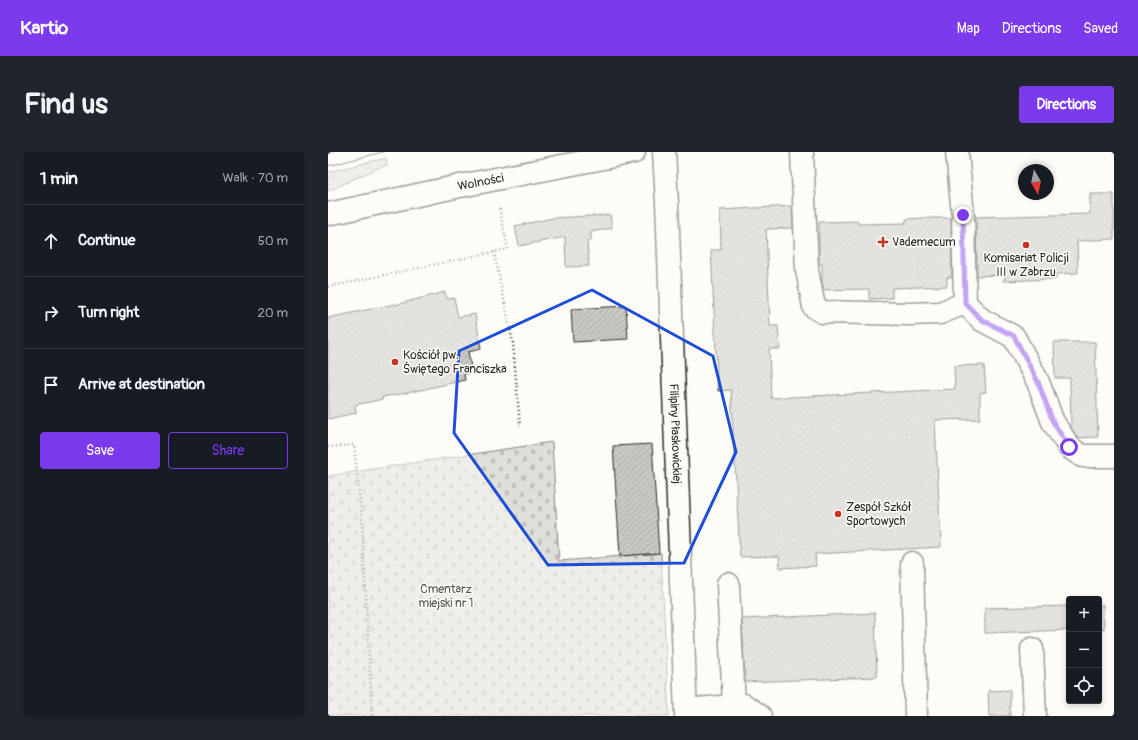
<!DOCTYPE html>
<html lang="en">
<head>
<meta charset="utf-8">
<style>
	body { margin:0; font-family:Pangolin,sans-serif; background:#20242c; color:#f1f3f6 }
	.controls { position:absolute; right:12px; bottom:12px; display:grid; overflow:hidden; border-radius:4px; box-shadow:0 2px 6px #0003 }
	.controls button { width:36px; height:36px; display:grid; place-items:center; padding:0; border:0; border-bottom:1px solid #363941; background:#171b24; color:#f1f3f6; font:20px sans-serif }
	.compass { position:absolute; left:690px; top:12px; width:36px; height:36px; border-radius:50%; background:#171b24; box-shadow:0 2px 6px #0003; rotate:171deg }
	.stop { position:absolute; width:12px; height:12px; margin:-9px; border:3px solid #7c3aed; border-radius:50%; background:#fff }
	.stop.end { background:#7c3aed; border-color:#fff; box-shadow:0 1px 4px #0008 }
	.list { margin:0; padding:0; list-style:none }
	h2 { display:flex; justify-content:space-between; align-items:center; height:52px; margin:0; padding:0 16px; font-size:17px }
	h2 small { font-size:13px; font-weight:400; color:#9ea1a6 }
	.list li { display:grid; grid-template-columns:26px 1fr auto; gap:12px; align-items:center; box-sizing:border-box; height:72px; padding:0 16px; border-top:1px solid #363941 }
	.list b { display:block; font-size:15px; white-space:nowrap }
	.list em { font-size:13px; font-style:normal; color:#9ea1a6 }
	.actions { display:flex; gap:8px; padding:12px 16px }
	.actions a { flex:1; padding:9px 0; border:1px solid #7c3aed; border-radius:4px; text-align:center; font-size:14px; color:#7c3aed }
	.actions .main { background:#7c3aed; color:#fff }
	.icon { flex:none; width:22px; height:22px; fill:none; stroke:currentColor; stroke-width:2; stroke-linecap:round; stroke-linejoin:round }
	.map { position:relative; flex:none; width:786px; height:564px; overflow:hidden; border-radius:4px }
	header { display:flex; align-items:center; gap:24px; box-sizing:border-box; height:56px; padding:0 20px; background:#7c3aed; color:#fff }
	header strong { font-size:19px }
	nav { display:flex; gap:22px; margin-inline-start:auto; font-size:14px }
	.intro { display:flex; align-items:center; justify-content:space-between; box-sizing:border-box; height:96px; padding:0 24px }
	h1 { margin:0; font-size:28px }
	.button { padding:10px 18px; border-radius:4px; background:#7c3aed; color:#fff; font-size:14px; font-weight:700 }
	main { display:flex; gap:24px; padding:0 24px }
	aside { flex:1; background:#171b24; border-radius:4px; box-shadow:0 2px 6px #0003 }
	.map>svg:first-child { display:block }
	.grass { fill:url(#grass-tufts); stroke:#858482 }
	.cemetery { fill:url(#cemetery-stones); stroke:#858482 }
	.building { fill:url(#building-hatch); stroke:#2b2b2b }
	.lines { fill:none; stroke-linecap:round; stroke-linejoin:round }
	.minor-casing { stroke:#2b2b2b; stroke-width:25 }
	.path { stroke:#2b2b2b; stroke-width:2.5; stroke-dasharray:1 3; stroke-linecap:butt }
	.minor { stroke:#fdfcf7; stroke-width:22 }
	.tram { stroke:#2b2b2b; stroke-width:1 }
	.route { stroke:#7c3aed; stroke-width:5 }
	.marked { fill:none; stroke:#1d4ed8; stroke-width:3; stroke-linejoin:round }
	.poi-dot { fill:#c8321e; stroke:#fdfcf7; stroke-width:1.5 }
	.labels { text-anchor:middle; stroke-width:3; stroke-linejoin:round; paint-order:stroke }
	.street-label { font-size:12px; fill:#2b2b2b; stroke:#fdfcf7 }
	.poi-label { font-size:12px; fill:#2b2b2b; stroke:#fdfcf7; text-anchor:start }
	.park-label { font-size:12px; fill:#585857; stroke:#fdfcf7 }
</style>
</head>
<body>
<header>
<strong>Kartio</strong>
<nav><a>Map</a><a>Directions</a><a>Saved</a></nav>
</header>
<div class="intro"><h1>Find us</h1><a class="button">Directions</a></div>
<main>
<aside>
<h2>1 min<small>Walk · 70 m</small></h2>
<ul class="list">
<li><svg class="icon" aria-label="ahead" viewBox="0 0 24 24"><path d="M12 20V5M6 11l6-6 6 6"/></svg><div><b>Continue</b></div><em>50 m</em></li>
<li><svg class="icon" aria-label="right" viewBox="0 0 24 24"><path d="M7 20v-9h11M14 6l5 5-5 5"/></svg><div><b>Turn right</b></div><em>20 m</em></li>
<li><svg class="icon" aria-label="arrive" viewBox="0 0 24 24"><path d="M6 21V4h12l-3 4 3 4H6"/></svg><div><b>Arrive at destination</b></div></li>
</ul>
<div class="actions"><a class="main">Save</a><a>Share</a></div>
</aside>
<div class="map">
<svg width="786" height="564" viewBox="0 0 786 564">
	<defs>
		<pattern id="grass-tufts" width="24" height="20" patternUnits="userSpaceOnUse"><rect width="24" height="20" fill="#dfdeda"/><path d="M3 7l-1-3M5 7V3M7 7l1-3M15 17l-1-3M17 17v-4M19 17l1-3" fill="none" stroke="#c0bfbb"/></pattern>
		<pattern id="cemetery-stones" width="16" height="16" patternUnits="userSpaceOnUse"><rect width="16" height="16" fill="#dfdeda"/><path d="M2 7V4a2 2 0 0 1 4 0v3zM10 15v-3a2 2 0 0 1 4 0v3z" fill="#c0bfbb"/></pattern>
		<pattern id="building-hatch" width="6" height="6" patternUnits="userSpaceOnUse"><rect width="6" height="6" fill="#c9c8c4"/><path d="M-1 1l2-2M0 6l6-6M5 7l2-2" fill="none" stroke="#adaca9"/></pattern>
	</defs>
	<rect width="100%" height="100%" fill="#fdfcf7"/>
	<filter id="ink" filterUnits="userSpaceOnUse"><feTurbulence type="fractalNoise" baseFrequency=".025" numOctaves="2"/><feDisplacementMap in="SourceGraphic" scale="8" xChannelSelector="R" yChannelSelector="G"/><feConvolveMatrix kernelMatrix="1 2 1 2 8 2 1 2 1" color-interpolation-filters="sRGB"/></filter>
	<g filter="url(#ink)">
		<path class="grass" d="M 58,6 L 59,13 L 48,17 L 0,39 L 0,20 Z"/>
		<path class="cemetery" d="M 224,290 L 231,409 L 333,401 L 341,564 L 0,564 L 0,324 Z"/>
		<path class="building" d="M 762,42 L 786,42 L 786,87 L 749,89 L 750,121 L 728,122 L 728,127 L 675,129 L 678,123 L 649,124 L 648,65 L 762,62 Z
			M 464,54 L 465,76 L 438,77 L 442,174 L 450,174 L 452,197 L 441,197 L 443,246 L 627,237 L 626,214 L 656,213 L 658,240 L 652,241 L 652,267 L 607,268 L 613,395 L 487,402 L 488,414 L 452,416 L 451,404 L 412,405 L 403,238 L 390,239 L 383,98 L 393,98 L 392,58 Z
			M 282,63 L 284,76 L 263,80 L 263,89 L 259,89 L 261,114 L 238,115 L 237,85 L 191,94 L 187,74 L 225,66 Z
			M 595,66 L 623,66 L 624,125 L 619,125 L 619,134 L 564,136 L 564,146 L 541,147 L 541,137 L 496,138 L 494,129 L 494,112 L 491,112 L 491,70 L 530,69 L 530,72 L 578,71 L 578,67 Z
			M 117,140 L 119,147 L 126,146 L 130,165 L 147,162 L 153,197 L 140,200 L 144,220 L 136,222 L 137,228 L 79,241 L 54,245 L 55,247 L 27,253 L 28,261 L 0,267 L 0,166 L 67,152 L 67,153 Z
			M 298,154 L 300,187 L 245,190 L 243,157 Z
			M 726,190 L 767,190 L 770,285 L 750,286 L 743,276 L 742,226 L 727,226 Z
			M 324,292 L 331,401 L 292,404 L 285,294 Z
			M 771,453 L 775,453 L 776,477 L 771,477 Z
			M 741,454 L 741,478 L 657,481 L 657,456 Z
			M 547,461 L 549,525 L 417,530 L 414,467 Z
			M 682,538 L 682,564 L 661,564 L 660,539 Z"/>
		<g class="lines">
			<defs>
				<g id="minor">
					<path id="s1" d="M 336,0 L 339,51 L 358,564"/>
					<path d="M 474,0 L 479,118 L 486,155 L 494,160 L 582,162 L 612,161 L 637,151 L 635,63 L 629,0"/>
					<path id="s2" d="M 0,62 L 132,34 L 306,0"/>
					<path d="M 637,151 L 654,168 L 686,185 L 710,230 L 725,270 L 741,295 L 754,304 L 786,304"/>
					<path d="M 584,411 L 588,564"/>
					<path d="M 400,432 L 406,554"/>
					<path d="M 704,497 L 707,564"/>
					<path d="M 358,558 L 416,553 L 432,564"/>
				</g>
			</defs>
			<use href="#minor" class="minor-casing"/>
			<path class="path" d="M 166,100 L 185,191 L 192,274
				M 0,135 L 180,97 L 171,54
				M 0,295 L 26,293 L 34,368 L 44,564"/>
			<use href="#minor" class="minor"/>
			<path class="tram" d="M 0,2 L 6,0
				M 0,14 L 55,0"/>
		</g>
	</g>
	<g class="lines" filter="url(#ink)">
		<path class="route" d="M 635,63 L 637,151 L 654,168 L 686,184 L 710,230 L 725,270 L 741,295"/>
	</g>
	<path d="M0 0H786V564H0ZM 264,138 L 385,204 L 408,300 L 356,411 L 220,413 L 126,281 L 131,199 Z" fill="#fdfcf7" fill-opacity=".55" fill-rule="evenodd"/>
	<path class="marked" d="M 264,138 L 385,204 L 408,300 L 356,411 L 220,413 L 126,281 L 131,199 Z"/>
	<g class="poi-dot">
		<path d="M553 84h4v4h4v4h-4v4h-4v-4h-4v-4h4z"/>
		<circle cx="698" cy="93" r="4"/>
		<circle cx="67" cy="210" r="4"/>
		<circle cx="510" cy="362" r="4"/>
	</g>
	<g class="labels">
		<g class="street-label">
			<text dy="4" stroke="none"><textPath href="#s2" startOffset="156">Wolności</textPath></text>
			<text dy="4" stroke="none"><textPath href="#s1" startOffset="282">Filipiny Płaskowickiej</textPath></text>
		</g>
		<g class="poi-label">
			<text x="564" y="94">Vademecum</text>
			<text x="698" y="110" text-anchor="middle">Komisariat Policji<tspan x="698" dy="14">III w Zabrzu</tspan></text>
			<text x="75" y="207">Kościół pw.<tspan x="75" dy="14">Świętego Franciszka</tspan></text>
			<text x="518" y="359">Zespół Szkół<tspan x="518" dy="14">Sportowych</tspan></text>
		</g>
		<g class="park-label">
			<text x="118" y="441">Cmentarz<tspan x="118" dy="14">miejski nr 1</tspan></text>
		</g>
	</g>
</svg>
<div class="controls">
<button>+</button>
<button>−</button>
<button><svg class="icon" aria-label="locate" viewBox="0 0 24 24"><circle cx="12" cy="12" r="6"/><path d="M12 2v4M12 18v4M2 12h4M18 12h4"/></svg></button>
</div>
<svg class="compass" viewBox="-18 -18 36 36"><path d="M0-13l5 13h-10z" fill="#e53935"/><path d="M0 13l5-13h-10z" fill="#9ea1a6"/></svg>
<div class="stop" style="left:741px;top:295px"></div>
<div class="stop end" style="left:635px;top:63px"></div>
</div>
</main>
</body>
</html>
